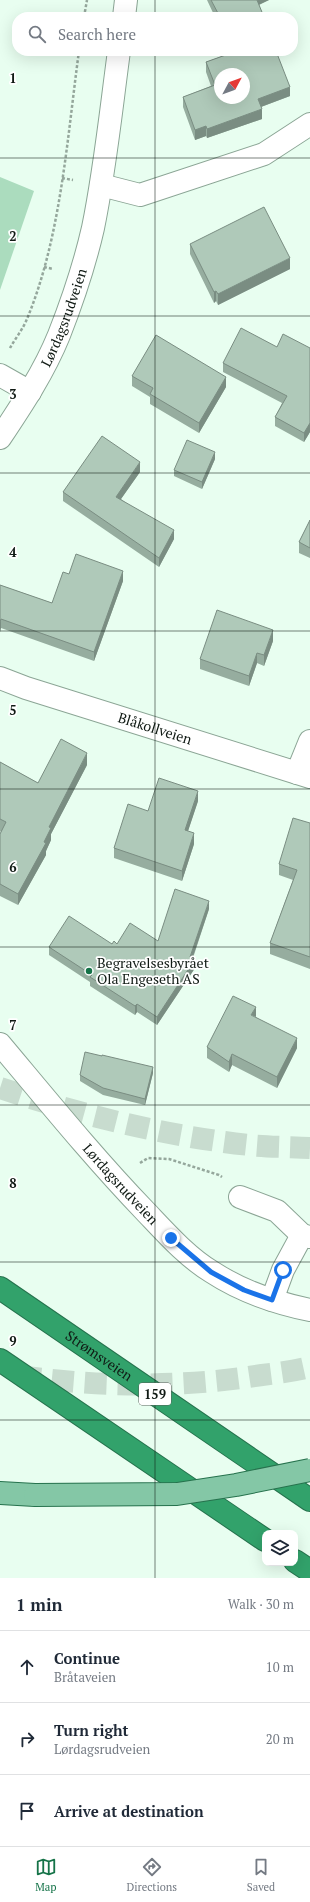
<!DOCTYPE html>
<html lang="en">
<head>
<meta charset="utf-8">
<style>
	body { margin:0; font-family:"PT Serif",serif; background:#f6f6f7; color:#1f2937 }
	.controls { position:absolute; right:12px; bottom:12px; display:grid; overflow:hidden; border-radius:8px; box-shadow:0 4px 16px #0002 }
	.controls button { width:36px; height:36px; display:grid; place-items:center; padding:0; border:0; border-bottom:1px solid #e0e1e3; background:#fff; color:#1f2937; font:20px sans-serif }
	.compass { position:absolute; left:214px; top:68px; width:36px; height:36px; border-radius:50%; background:#fff; box-shadow:0 4px 16px #0002; rotate:49deg }
	.stop { position:absolute; width:12px; height:12px; margin:-9px; border:3px solid #1a73e8; border-radius:50%; background:#fff }
	.stop.end { background:#1a73e8; border-color:#fff; box-shadow:0 1px 4px #0008 }
	.list { margin:0; padding:0; list-style:none }
	h2 { display:flex; justify-content:space-between; align-items:center; height:52px; margin:0; padding:0 16px; font-size:17px }
	h2 small { font-size:13px; font-weight:400; color:#747a83 }
	.list li { display:grid; grid-template-columns:26px 1fr auto; gap:12px; align-items:center; box-sizing:border-box; height:72px; padding:0 16px; border-top:1px solid #e0e1e3 }
	.list b { display:block; font-size:15px; white-space:nowrap }
	.list p { margin:0; font-size:13px; white-space:nowrap; color:#747a83 }
	.list em { font-size:13px; font-style:normal; color:#747a83 }
	.icon { flex:none; width:22px; height:22px; fill:none; stroke:currentColor; stroke-width:2; stroke-linecap:round; stroke-linejoin:round }
	.map { position:relative; flex:none; width:310px; height:1578px; overflow:hidden }
	.search { position:absolute; background:#fff; box-shadow:0 4px 16px #0002; left:12px; right:12px; top:12px; height:44px; display:flex; align-items:center; gap:10px; box-sizing:border-box; padding:0 14px; border-radius:16px; color:#747a83; font-size:15px }
	.sheet { height:268px; background:#fff }
	nav { display:flex; justify-content:space-around; align-items:center; box-sizing:border-box; height:56px; border-top:1px solid #e0e1e3; background:#fff; font-size:11px; color:#747a83 }
	nav a { display:grid; justify-items:center; gap:2px }
	nav .on { color:#157348 }
	.map>svg:first-child { display:block }
	.green { fill:#abdcbe }
	.lines { fill:none; stroke-linecap:round; stroke-linejoin:round }
	.highway-tunnel { stroke:#c8dccf; stroke-width:22; stroke-dasharray:22 11; stroke-linecap:butt }
	.minor-casing { stroke:#8ba595; stroke-width:24 }
	.major-casing { stroke:#26724d; stroke-width:24 }
	.highway-casing { stroke:#26724d; stroke-width:24 }
	.path { stroke:#95a79c; stroke-width:2.5; stroke-dasharray:3 2; stroke-linecap:butt }
	.minor { stroke:#fff; stroke-width:22 }
	.major { stroke:#84c7a6; stroke-width:22 }
	.highway { stroke:#32a26b; stroke-width:22 }
	.major-bridge-casing { stroke:#26724d; stroke-width:24; stroke-linecap:butt }
	.major-bridge { stroke:#84c7a6; stroke-width:22 }
	.wall { fill:#96ad9f }
	.shaded-wall { fill:#7a8d82 }
	.building { fill:#afc9b9; stroke:#7a8d82; fill-rule:evenodd }
	.route { stroke:#1a73e8; stroke-width:5 }
	.grid { fill:none; stroke:#101a14; stroke-width:1; stroke-opacity:0.55 }
	.poi-dot { fill:#157348; stroke:#fff; stroke-width:1.5 }
	.labels { text-anchor:middle; stroke-width:3.5; stroke-linejoin:round; paint-order:stroke }
	.shield { fill:#fff; stroke:#585f5a; stroke-width:1 }
	.shield-label { font-size:13px; font-weight:bold; fill:#101a14 }
	.street-label { font-size:14px; fill:#101a14; stroke:#fff }
	.poi-label { font-size:14px; fill:#101a14; stroke:#fff; text-anchor:start }
	.grid-label { font-size:13px; text-anchor:middle; font-weight:bold; fill:#101a14; stroke:#fff; stroke-width:3.5; stroke-linejoin:round; paint-order:stroke }
</style>
</head>
<body>
<div class="map">
<svg width="310" height="1578" viewBox="0 0 310 1578">
	<rect width="100%" height="100%" fill="#e8fef0"/>
	<path class="green" d="M 0,177 L 34,191 L 0,290 Z"/>
	<g class="lines">
		<path class="highway-tunnel" d="M 0,1088 C 81,1115 165,1136 249,1145 C 269,1147 290,1147 310,1148
			M 19,1376 C 100,1387 181,1388 262,1375 C 278,1373 294,1371 310,1367"/>
		<defs>
			<g id="minor">
				<path d="M 124,17 L 126,0"/>
				<path d="M 101,185 L 140,195 L 264,154 L 310,124"/>
				<path d="M 0,375 L 30,392"/>
				<path id="s1" d="M 0,438 C 22,405 44,372 59,335 C 72,302 85,263 93,228 C 105,170 111,110 119,51"/>
				<path id="s2" d="M 0,678 L 26,688 L 310,777"/>
				<path d="M 297,773 L 310,741"/>
				<path id="s3" d="M 0,1044 C 47,1100 94,1158 145,1211 C 165,1232 187,1257 212,1272 C 241,1291 276,1303 310,1310"/>
				<path d="M 240,1197 L 277,1211 L 302,1235 L 310,1237"/>
				<path d="M 272,1300 L 283,1270 L 302,1235"/>
			</g>
			<path id="major" d="M 0,1493 L 35,1495"/>
			<g id="highway">
				<path id="s4" d="M 0,1288 L 310,1500"/>
				<path d="M 0,1360 L 265,1540"/>
				<path d="M 295,1561 L 310,1571"/>
			</g>
		</defs>
		<use href="#minor" class="minor-casing"/>
		<use href="#major" class="major-casing"/>
		<use href="#highway" class="highway-casing"/>
		<path class="path" d="M 84,17 L 87,0
			M 62,178 L 73,180
			M 44,267 L 53,269
			M 10,348 C 15,339 23,329 27,319 C 61,237 67,139 79,51
			M 140,1163 L 148,1158 L 169,1159 L 219,1175 L 222,1177"/>
		<use href="#minor" class="minor"/>
		<use href="#major" class="major"/>
		<use href="#highway" class="highway"/>
		<defs>
			<path id="major-bridge" d="M 35,1495 L 177,1494 L 236,1485 L 310,1470"/>
		</defs>
		<use href="#major-bridge" class="major-bridge-casing"/>
		<use href="#major-bridge" class="major-bridge"/>
	</g>
	<path class="wall" d="M 207,0 L 269,0 L 259,5 L 264,17 L 215,17 Z
		M 232,51 L 276,51 L 290,96 L 261,107 L 262,119 L 207,138 L 206,136 L 195,140 L 183,107 L 183,97 L 211,86 L 206,72 L 206,62 L 233,52 Z
		M 190,244 L 290,269 L 218,305 L 216,301 L 214,303 L 190,254 Z
		M 277,347 L 310,348 L 310,432 L 304,442 L 275,426 L 275,417 L 282,403 L 223,372 L 223,363 Z
		M 132,376 L 226,387 L 199,433 L 150,404 L 150,397 L 132,386 Z
		M 215,459 L 202,489 L 174,476 L 174,470 Z
		M 140,472 L 121,499 L 174,539 L 159,567 L 63,501 L 63,492 Z
		M 310,520 L 310,558 L 299,553 L 299,542 Z
		M 69,574 L 123,581 L 94,661 L 1,628 L 0,632 L 0,585 L 52,603 Z
		M 273,641 L 264,666 L 257,663 L 249,686 L 200,669 L 200,659 Z
		M 0,762 L 38,783 L 87,765 L 51,834 L 51,840 L 46,851 L 46,855 L 18,905 L 0,896 L 0,834 L 1,832 L 0,831 Z
		M 198,801 L 188,831 L 194,844 L 182,881 L 114,858 L 114,848 L 148,811 Z
		M 310,823 L 310,969 L 270,954 L 270,943 L 293,880 L 279,875 L 279,864 Z
		M 209,909 L 193,958 L 195,968 L 157,1025 L 137,1012 L 135,1015 L 90,986 L 90,982 L 49,955 L 49,947 L 117,944 L 158,941 Z
		M 256,1017 L 297,1048 L 277,1088 L 232,1065 L 229,1072 L 207,1058 L 207,1047 Z
		M 102,1056 L 153,1073 L 145,1105 L 103,1095 L 80,1081 L 80,1075 Z"/>
	<path class="shaded-wall" d="M 256,0 L 269,0 L 256,6 Z
		M 290,87 L 290,96 L 258,108 L 258,99 Z
		M 262,109 L 262,119 L 207,138 L 207,129 Z
		M 206,126 L 206,136 L 195,140 L 195,130 Z
		M 290,258 L 290,269 L 218,305 L 218,294 Z
		M 216,291 L 216,301 L 214,303 L 214,292 Z
		M 226,377 L 226,387 L 199,433 L 199,423 Z
		M 310,423 L 310,432 L 304,442 L 304,433 Z
		M 215,452 L 215,459 L 202,489 L 202,482 Z
		M 140,462 L 140,472 L 116,506 L 116,497 Z
		M 174,530 L 174,539 L 159,567 L 159,558 Z
		M 123,571 L 123,581 L 94,661 L 94,652 Z
		M 1,619 L 1,628 L 0,632 L 0,622 Z
		M 273,630 L 273,641 L 264,666 L 264,655 Z
		M 257,653 L 257,663 L 249,686 L 249,676 Z
		M 87,753 L 87,765 L 51,834 L 51,840 L 46,851 L 46,855 L 18,905 L 18,894 L 44,842 L 49,827 Z
		M 198,791 L 198,801 L 185,840 L 185,830 Z
		M 194,833 L 194,844 L 182,881 L 182,871 Z
		M 209,901 L 209,909 L 190,965 L 190,957 Z
		M 195,959 L 195,968 L 157,1025 L 157,1017 Z
		M 137,1004 L 137,1012 L 135,1015 L 135,1006 Z
		M 256,1007 L 256,1017 L 251,1015 Z
		M 297,1038 L 297,1048 L 277,1088 L 277,1077 Z
		M 232,1054 L 232,1065 L 229,1072 L 229,1062 Z
		M 153,1067 L 153,1073 L 145,1105 L 145,1099 Z"/>
	<path class="building" d="M 211,0 L 257,0 L 264,17 L 220,17 Z
		M 237,51 L 276,51 L 290,87 L 258,99 L 262,109 L 207,129 L 206,126 L 195,130 L 183,97 L 215,85 L 206,62 ZM 220,74 L 244,74 L 244,98 L 220,98 Z
		M 264,207 L 290,258 L 218,294 L 216,291 L 214,292 L 190,244 Z
		M 241,328 L 277,347 L 283,334 L 310,348 L 310,423 L 304,433 L 275,417 L 287,396 L 223,363 Z
		M 156,335 L 226,377 L 199,423 L 150,394 L 153,388 L 132,376 Z
		M 102,436 L 140,462 L 116,497 L 174,530 L 159,558 L 63,492 Z
		M 187,440 L 215,452 L 202,482 L 174,470 Z
		M 310,520 L 310,548 L 299,542 Z
		M 76,554 L 123,571 L 94,652 L 1,619 L 0,622 L 0,585 L 52,603 L 63,572 L 69,574 Z
		M 217,610 L 273,630 L 264,655 L 257,653 L 249,676 L 200,659 Z
		M 61,739 L 87,753 L 49,827 L 51,828 L 44,842 L 46,843 L 18,894 L 0,884 L 0,834 L 6,822 L 0,819 L 0,762 L 38,783 Z
		M 159,778 L 198,791 L 185,830 L 194,833 L 182,871 L 114,848 L 128,804 L 148,811 Z
		M 293,818 L 310,823 L 310,957 L 270,943 L 297,870 L 279,864 Z
		M 175,889 L 209,901 L 190,957 L 195,959 L 157,1017 L 137,1004 L 135,1006 L 90,977 L 92,975 L 49,947 L 69,916 L 112,944 L 114,941 L 117,944 L 130,923 L 158,941 Z
		M 233,996 L 256,1007 L 251,1015 L 297,1038 L 277,1077 L 232,1054 L 229,1062 L 207,1047 Z
		M 85,1052 L 102,1056 L 102,1055 L 153,1067 L 145,1099 L 103,1088 L 80,1075 Z"/>
	<g class="lines">
		<path class="route" d="M 171,1238 L 211,1272 L 244,1290 L 272,1300 L 283,1270"/>
	</g>
	<path class="grid" d="M 155,0 L 155,17M 155,51 L 155,1578M 0,158 L 310,158M 0,316 L 310,316M 0,473 L 310,473M 0,631 L 310,631M 0,789 L 310,789M 0,947 L 310,947M 0,1105 L 310,1105M 0,1262 L 310,1262M 0,1420 L 310,1420"/>
	<circle class="poi-dot" cx="89" cy="971" r="4"/>
	<g class="labels">
		<rect class="shield" x="139" y="1383" width="32" height="22" rx="3"/>
		<g class="shield-label">
			<text x="155" y="1399">159</text>
		</g>
		<g class="street-label">
			<text dy="5" stroke="none"><textPath href="#s1" startOffset="137">Lørdagsrudveien</textPath></text>
			<text dy="5" stroke="none"><textPath href="#s2" startOffset="163">Blåkollveien</textPath></text>
			<text dy="5" stroke="none"><textPath href="#s3" startOffset="185">Lørdagsrudveien</textPath></text>
			<text dy="5" stroke="none"><textPath href="#s4" startOffset="120">Strømsveien</textPath></text>
		</g>
		<g class="poi-label">
			<text x="97" y="968">Begravelsesbyrået<tspan x="97" dy="16">Ola Engeseth AS</tspan></text>
		</g>
	</g>
	<g class="grid-label">
		<text x="13" y="83">1</text>
		<text x="13" y="241">2</text>
		<text x="13" y="399">3</text>
		<text x="13" y="557">4</text>
		<text x="13" y="715">5</text>
		<text x="13" y="872">6</text>
		<text x="13" y="1030">7</text>
		<text x="13" y="1188">8</text>
		<text x="13" y="1346">9</text>
	</g>
</svg>
<div class="controls">
<button><svg class="icon" aria-label="layers" viewBox="0 0 24 24"><path d="M12 4l9 5-9 5-9-5zM3 14l9 5 9-5"/></svg></button>
</div>
<svg class="compass" viewBox="-18 -18 36 36"><path d="M0-13l5 13h-10z" fill="#e53935"/><path d="M0 13l5-13h-10z" fill="#747a83"/></svg>
<div class="stop" style="left:283px;top:1270px"></div>
<div class="stop end" style="left:171px;top:1238px"></div>
<div class="search"><svg class="icon" aria-label="search" viewBox="0 0 24 24"><circle cx="10" cy="10" r="6"/><path d="M15 15l6 6"/></svg>Search here</div>
</div>
<section class="sheet">
<h2>1 min<small>Walk · 30 m</small></h2>
<ul class="list">
<li><svg class="icon" aria-label="ahead" viewBox="0 0 24 24"><path d="M12 20V5M6 11l6-6 6 6"/></svg><div><b>Continue</b><p>Bråtaveien</p></div><em>10 m</em></li>
<li><svg class="icon" aria-label="right" viewBox="0 0 24 24"><path d="M7 20v-9h11M14 6l5 5-5 5"/></svg><div><b>Turn right</b><p>Lørdagsrudveien</p></div><em>20 m</em></li>
<li><svg class="icon" aria-label="arrive" viewBox="0 0 24 24"><path d="M6 21V4h12l-3 4 3 4H6"/></svg><div><b>Arrive at destination</b></div></li>
</ul>
</section>
<nav>
<a class="on"><svg class="icon" aria-label="map" viewBox="0 0 24 24"><path d="M3 6l6-2 6 2 6-2v14l-6 2-6-2-6 2zM9 4v14M15 6v14"/></svg>Map</a>
<a><svg class="icon" aria-label="directions" viewBox="0 0 24 24"><path d="M12 3l9 9-9 9-9-9zM9 14v-3h6M13 9l2 2-2 2"/></svg>Directions</a>
<a><svg class="icon" aria-label="saved" viewBox="0 0 24 24"><path d="M7 4h10v16l-5-4-5 4z"/></svg>Saved</a>
</nav>
</body>
</html>
